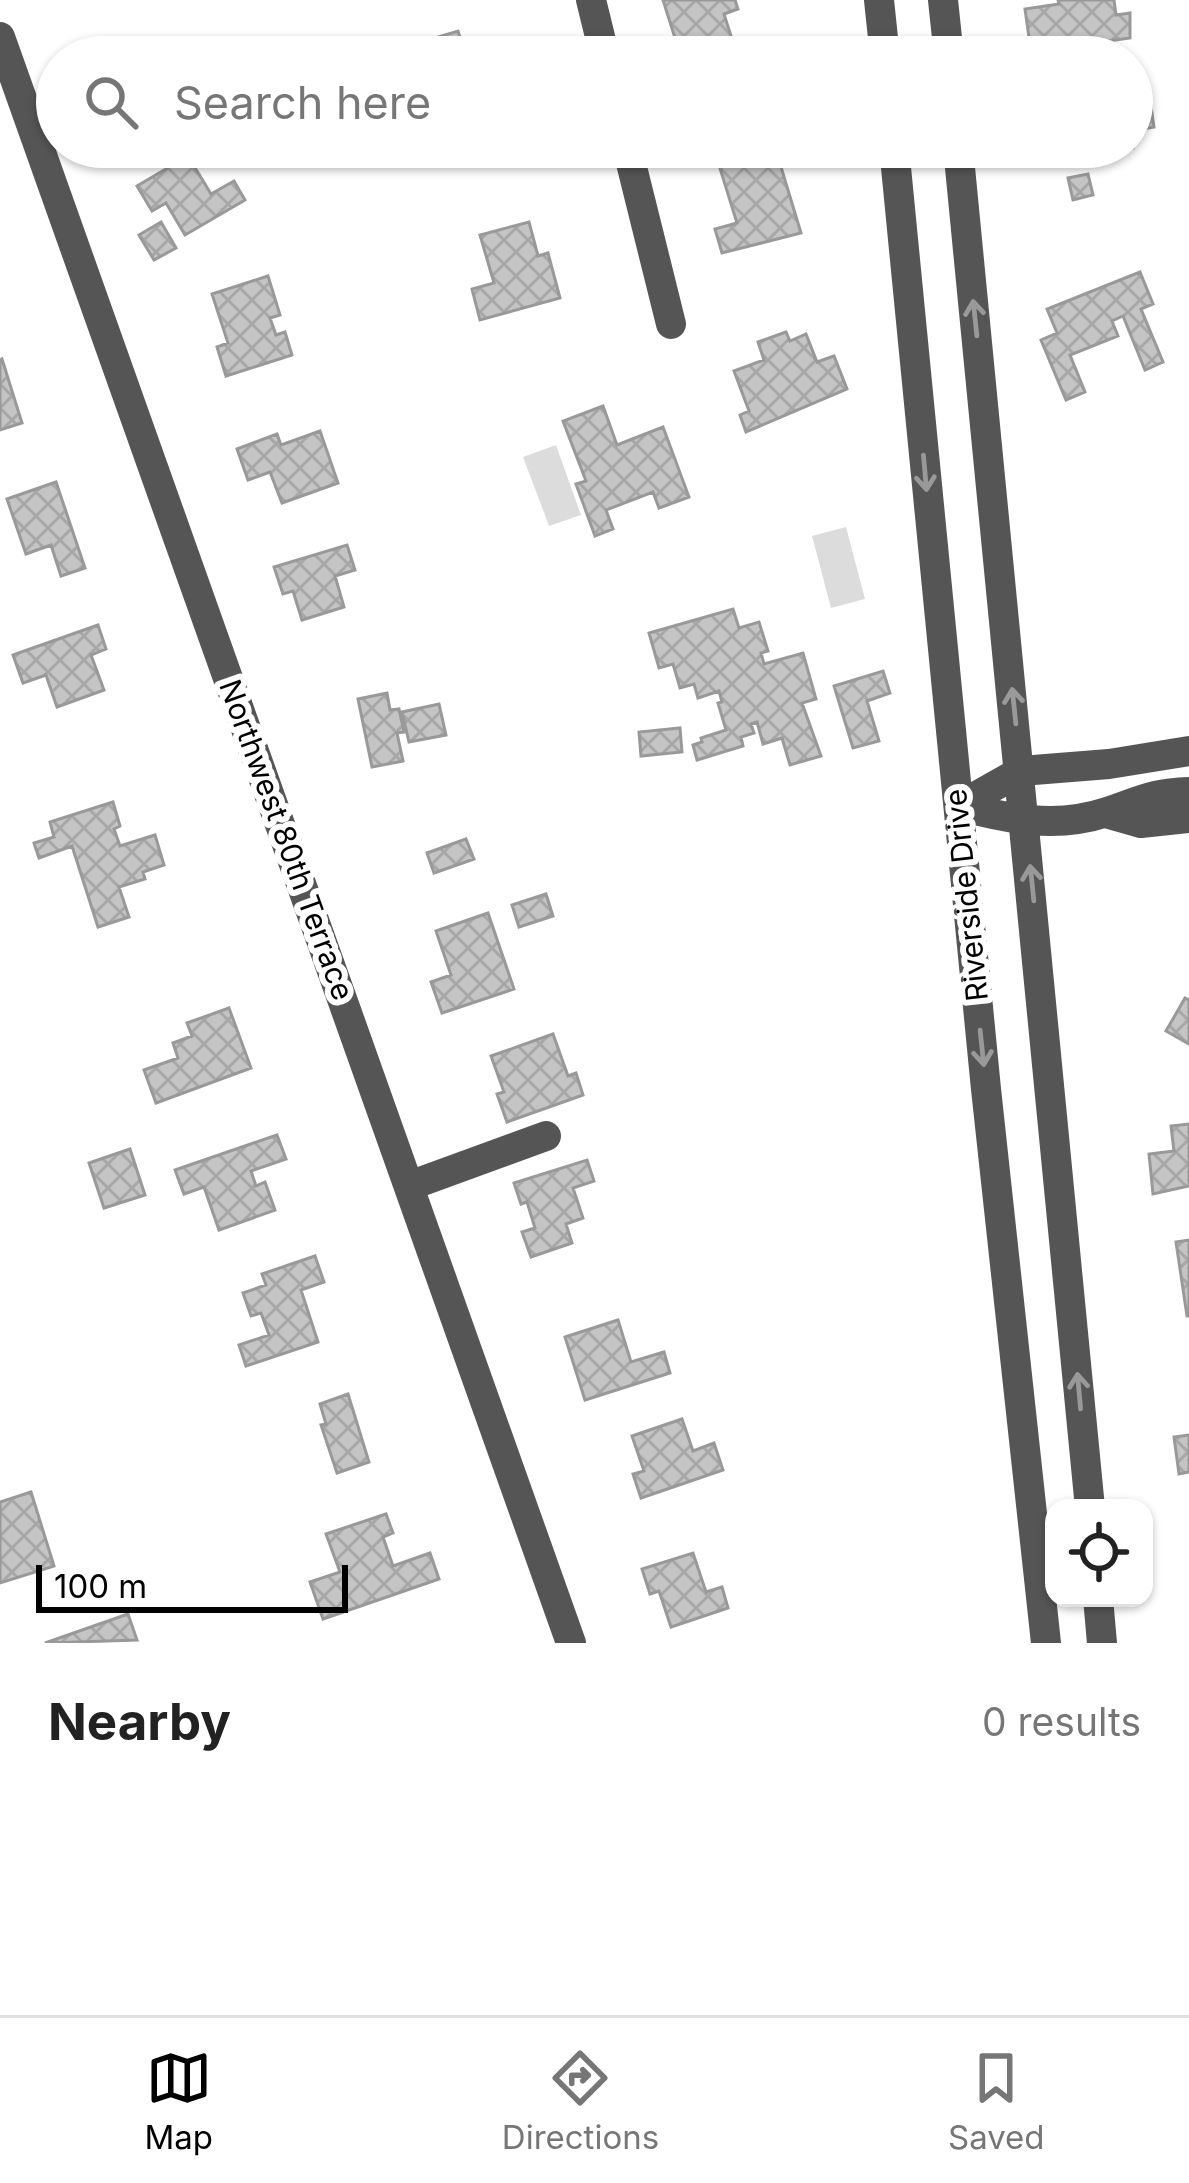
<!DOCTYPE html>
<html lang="en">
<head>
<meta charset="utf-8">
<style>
	body { margin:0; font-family:Inter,sans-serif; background:#f2f2f2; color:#222 }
	.controls { position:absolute; right:36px; bottom:36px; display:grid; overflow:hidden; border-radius:24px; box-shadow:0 3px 9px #0004 }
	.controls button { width:108px; height:108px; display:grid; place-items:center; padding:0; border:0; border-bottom:3px solid #e0e0e0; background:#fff; color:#222; font:60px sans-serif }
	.scale { position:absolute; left:36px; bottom:30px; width:312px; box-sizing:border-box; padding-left:12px; border:6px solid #000; border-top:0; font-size:33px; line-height:42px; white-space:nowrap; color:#000; -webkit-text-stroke:9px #fff; paint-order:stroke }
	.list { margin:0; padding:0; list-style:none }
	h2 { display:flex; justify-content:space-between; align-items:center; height:156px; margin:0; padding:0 48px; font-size:51px }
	h2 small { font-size:39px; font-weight:400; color:#767676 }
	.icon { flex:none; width:66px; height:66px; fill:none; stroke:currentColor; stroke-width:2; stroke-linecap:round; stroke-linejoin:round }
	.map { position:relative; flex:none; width:1189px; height:1643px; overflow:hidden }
	.search { position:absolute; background:#fff; box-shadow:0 3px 9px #0004; left:36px; right:36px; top:36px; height:132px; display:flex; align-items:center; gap:30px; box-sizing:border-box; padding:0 42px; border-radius:66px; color:#767676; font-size:45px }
	.sheet { height:372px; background:#fff }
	nav { display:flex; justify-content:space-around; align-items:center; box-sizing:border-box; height:168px; border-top:3px solid #e0e0e0; background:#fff; font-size:33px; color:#767676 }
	nav a { display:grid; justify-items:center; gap:6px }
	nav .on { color:#000 }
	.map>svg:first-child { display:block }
	.garden { fill:#dcdcdc }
	.building { fill:url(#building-cross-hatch); stroke:#999; stroke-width:3 }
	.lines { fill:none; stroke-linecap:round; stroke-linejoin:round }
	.minor { stroke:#555; stroke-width:30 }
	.oneway { stroke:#999 }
	.labels { text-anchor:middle; stroke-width:12; stroke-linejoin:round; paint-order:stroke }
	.street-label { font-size:30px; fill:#000; stroke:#fff }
</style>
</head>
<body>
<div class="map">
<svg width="1189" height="1643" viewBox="0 0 1189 1643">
	<defs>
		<pattern id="building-cross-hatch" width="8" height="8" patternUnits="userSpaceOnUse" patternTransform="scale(3)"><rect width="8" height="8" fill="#c4c4c4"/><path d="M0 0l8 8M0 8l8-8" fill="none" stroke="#a7a7a7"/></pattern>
	</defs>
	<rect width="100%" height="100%" fill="#fff"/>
	<path class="garden" d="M 556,445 L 581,515 L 549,526 L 523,457 Z
		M 846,527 L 865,599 L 831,608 L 812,536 Z"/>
	<path class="building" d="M 663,0 L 735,0 L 738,9 L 724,14 L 732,39 L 721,42 L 723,47 L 681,57 Z
		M 1058,0 L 1114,0 L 1116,15 L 1130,13 L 1130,38 L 1031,52 L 1025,9 L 1059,4 Z
		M 458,31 L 466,57 L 412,57 L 408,46 Z
		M 104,40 L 110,57 L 75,57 L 73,50 Z
		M 157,47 L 160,57 L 128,57 Z
		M 1150,100 L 1154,127 L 1132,131 L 1132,102 Z
		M 1132,140 L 1133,148 L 1060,159 L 1058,147 L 1132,147 Z
		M 751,147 L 753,153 L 775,147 L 801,233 L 722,253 L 715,229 L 737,223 L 714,149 Z
		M 188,156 L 211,194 L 234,181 L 245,200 L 185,235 L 166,203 L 152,211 L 137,186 Z
		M 1088,174 L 1093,195 L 1073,200 L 1068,178 Z
		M 161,222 L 176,248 L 154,260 L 139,235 Z
		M 529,222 L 538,256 L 548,253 L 560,298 L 480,320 L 472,289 L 494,283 L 480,235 Z
		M 1140,272 L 1153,304 L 1141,309 L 1163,362 L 1145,370 L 1123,316 L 1112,321 L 1118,336 L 1070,355 L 1085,392 L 1066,400 L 1041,340 L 1057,333 L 1047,309 Z
		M 268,276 L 280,315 L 270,318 L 276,335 L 285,332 L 292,355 L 226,376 L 217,347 L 228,343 L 212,294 Z
		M 786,332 L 790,341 L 806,334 L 817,362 L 834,356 L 847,389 L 746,432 L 740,415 L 749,411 L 734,371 L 764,360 L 758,342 Z
		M 2,359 L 22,423 L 0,430 L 0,360 Z
		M 603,406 L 617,445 L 663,427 L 689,497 L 659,508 L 653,492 L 606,510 L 613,529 L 595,536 L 576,484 L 586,481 L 563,421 Z
		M 320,431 L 338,483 L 282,503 L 270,472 L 248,480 L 237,449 L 277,434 L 281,445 Z
		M 56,482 L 85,568 L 61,576 L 51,545 L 26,554 L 7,499 Z
		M 347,545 L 355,570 L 335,576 L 344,607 L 302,620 L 293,591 L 283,594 L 274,567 Z
		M 733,609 L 739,628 L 759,622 L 768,651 L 761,653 L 764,664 L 803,653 L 816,699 L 802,703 L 821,756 L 790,765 L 782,738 L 763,744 L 757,722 L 751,724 L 754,733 L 741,737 L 743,746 L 697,760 L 693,745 L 702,742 L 701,738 L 726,730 L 718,703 L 722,702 L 719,691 L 698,698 L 694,684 L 680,688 L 673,664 L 659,668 L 649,633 Z
		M 98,625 L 106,649 L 91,655 L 104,690 L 57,707 L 46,675 L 23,683 L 13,655 Z
		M 883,671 L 890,693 L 867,701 L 879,741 L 853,748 L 834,686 Z
		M 387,693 L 390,710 L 399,709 L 404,732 L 397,733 L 403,761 L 372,767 L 358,699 Z
		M 439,704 L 446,735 L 409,742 L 402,712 Z
		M 680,728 L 682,752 L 641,756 L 639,732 Z
		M 113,802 L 120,826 L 114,829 L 120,846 L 155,835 L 164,865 L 143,872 L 145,879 L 119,887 L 129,917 L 98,927 L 72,846 L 39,858 L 34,843 L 54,837 L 50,822 Z
		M 466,839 L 474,859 L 434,873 L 427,853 Z
		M 546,894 L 553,916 L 519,927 L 512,905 Z
		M 488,913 L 514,989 L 442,1013 L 431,982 L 451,975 L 436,931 Z
		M 1185,998 L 1189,1000 L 1189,1044 L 1166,1031 Z
		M 229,1008 L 251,1068 L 156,1103 L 144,1070 L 178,1058 L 173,1043 L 192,1036 L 187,1023 Z
		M 553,1034 L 568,1076 L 576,1073 L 583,1095 L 507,1122 L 497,1094 L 504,1092 L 491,1056 Z
		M 1189,1124 L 1189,1186 L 1153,1194 L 1149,1154 L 1174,1151 L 1171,1126 Z
		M 277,1135 L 286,1159 L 251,1171 L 256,1186 L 265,1182 L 275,1210 L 219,1230 L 204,1187 L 184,1194 L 175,1170 Z
		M 130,1149 L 145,1195 L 104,1208 L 89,1163 Z
		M 587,1160 L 594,1181 L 573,1188 L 583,1218 L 566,1224 L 572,1243 L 531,1257 L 522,1232 L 535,1228 L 527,1202 L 521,1204 L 514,1183 Z
		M 1189,1240 L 1189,1316 L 1187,1316 L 1176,1242 Z
		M 315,1256 L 324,1282 L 301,1290 L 318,1342 L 246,1366 L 239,1345 L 269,1335 L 261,1313 L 251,1316 L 243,1293 L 266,1285 L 262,1274 Z
		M 618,1320 L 631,1362 L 664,1352 L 670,1373 L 585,1400 L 565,1337 Z
		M 348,1394 L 369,1462 L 337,1473 L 321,1425 L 326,1424 L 320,1404 Z
		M 682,1419 L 693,1451 L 714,1443 L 723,1470 L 641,1498 L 633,1474 L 644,1471 L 632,1436 Z
		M 1189,1435 L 1189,1472 L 1179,1474 L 1174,1437 Z
		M 31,1492 L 54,1566 L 0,1583 L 0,1502 Z
		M 386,1514 L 393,1533 L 383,1537 L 393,1566 L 430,1553 L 439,1579 L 323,1619 L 310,1582 L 340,1572 L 326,1534 Z
		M 693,1553 L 706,1592 L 722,1587 L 728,1608 L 671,1627 L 659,1591 L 650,1594 L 642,1569 Z
		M 128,1614 L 137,1640 L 45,1643 Z"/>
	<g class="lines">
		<path class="minor" d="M 591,0 L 605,57
			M 879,0 L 885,57
			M 943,0 L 949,57
			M 0,37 L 571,1643
			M 627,147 L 671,324
			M 894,147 L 986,1089 L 1046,1643
			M 958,147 L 1090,1508
			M 959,806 L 1021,771 L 1109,764 L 1189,751
			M 959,806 C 1009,819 1056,829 1107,812 C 1140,801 1153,793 1189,792
			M 1106,813 L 1141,823 L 1189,818
			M 409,1186 L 546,1136
			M 1098,1598 L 1102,1643"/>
	</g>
	<defs><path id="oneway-shaft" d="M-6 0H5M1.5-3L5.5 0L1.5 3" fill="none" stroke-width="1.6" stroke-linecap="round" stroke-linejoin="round" transform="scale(3)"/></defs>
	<g class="oneway">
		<use href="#oneway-shaft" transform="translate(975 318) rotate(-96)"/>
		<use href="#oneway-shaft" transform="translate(925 473) rotate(85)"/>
		<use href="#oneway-shaft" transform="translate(1014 706) rotate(-96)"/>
		<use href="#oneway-shaft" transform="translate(1032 883) rotate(-96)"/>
		<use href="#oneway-shaft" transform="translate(982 1048) rotate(84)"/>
		<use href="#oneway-shaft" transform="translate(1079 1391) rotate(-95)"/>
	</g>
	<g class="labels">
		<g class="street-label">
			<text transform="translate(286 840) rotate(70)" y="10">Northwest 80th Terrace</text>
			<text transform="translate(967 895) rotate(-96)" y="10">Riverside Drive</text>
		</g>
	</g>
</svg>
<div class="controls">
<button><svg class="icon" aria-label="locate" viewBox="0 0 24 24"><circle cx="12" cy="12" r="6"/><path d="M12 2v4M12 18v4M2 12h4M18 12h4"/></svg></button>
</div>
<div class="scale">100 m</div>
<div class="search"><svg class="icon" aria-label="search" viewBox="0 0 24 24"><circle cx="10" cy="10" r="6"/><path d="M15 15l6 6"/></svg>Search here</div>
</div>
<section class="sheet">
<h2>Nearby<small>0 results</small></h2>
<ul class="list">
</ul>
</section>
<nav>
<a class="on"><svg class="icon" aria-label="map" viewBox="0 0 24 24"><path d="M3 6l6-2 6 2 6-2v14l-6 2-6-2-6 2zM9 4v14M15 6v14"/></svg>Map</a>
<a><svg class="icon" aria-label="directions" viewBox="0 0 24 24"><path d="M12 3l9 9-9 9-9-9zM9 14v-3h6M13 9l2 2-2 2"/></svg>Directions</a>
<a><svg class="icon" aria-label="saved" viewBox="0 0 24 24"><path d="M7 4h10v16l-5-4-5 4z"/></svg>Saved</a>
</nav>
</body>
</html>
